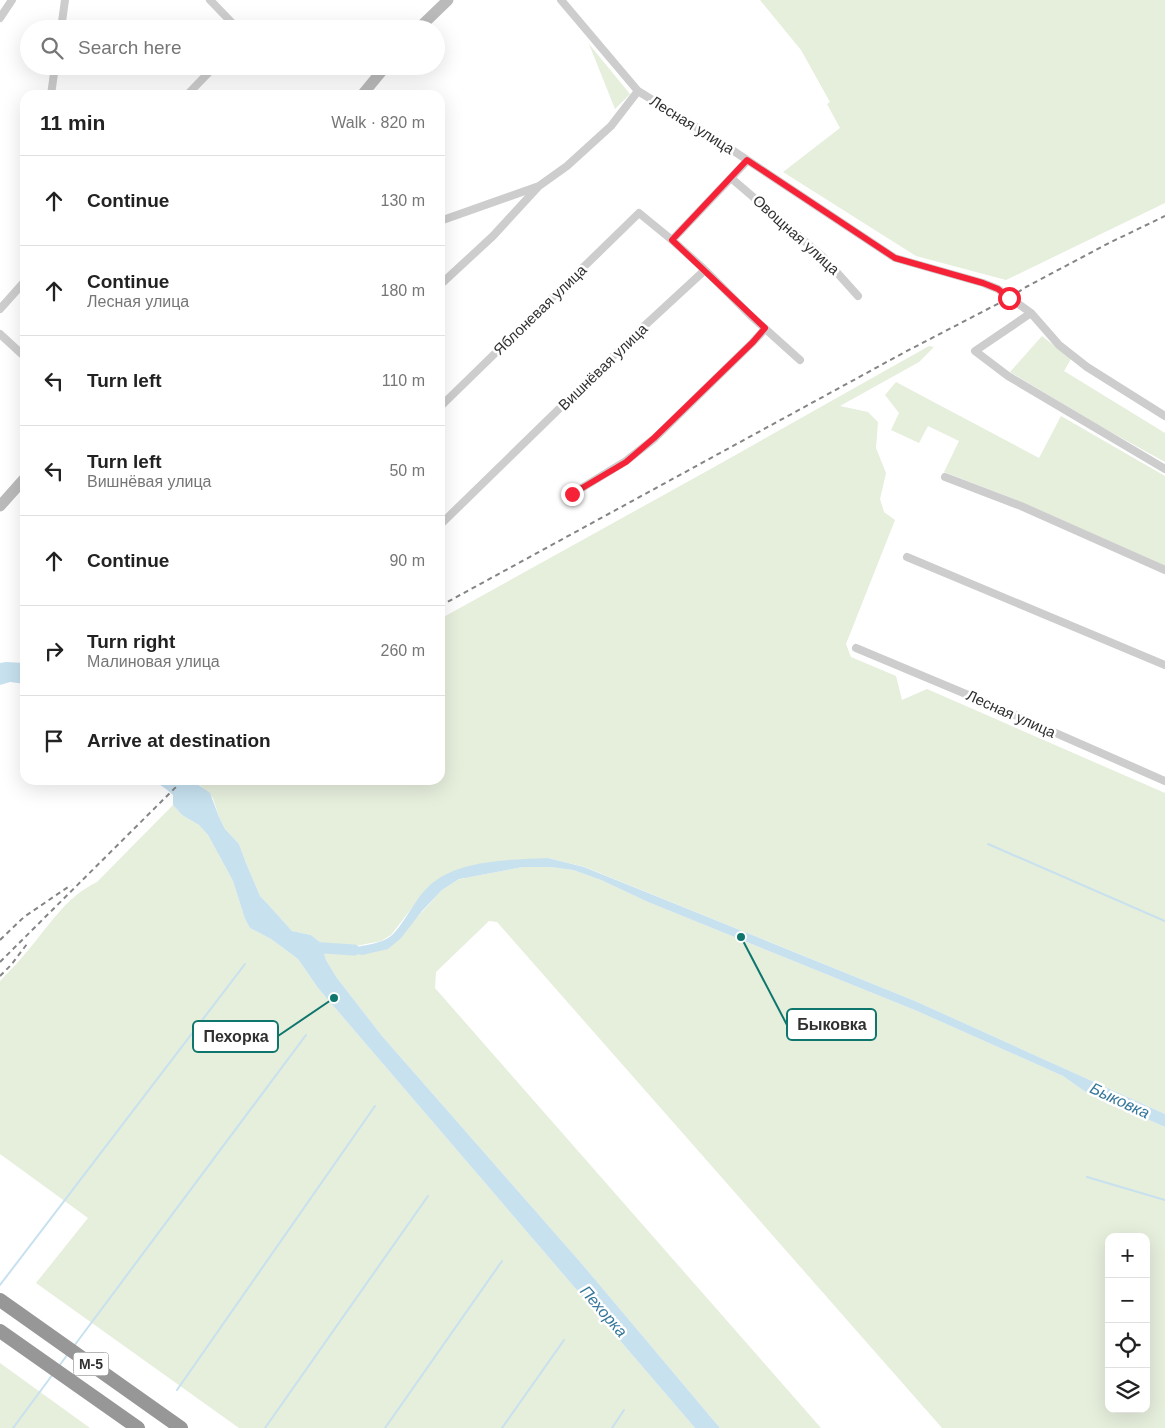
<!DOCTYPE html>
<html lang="en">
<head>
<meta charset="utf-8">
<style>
	body { margin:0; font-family:Helvetica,sans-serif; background:#f2f2f2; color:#222 }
	.controls { position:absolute; right:15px; bottom:15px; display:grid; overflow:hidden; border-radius:10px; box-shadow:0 5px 20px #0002 }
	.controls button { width:45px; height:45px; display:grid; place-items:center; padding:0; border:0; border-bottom:1px solid #e0e0e0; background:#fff; color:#222; font:25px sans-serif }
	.stop { position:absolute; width:15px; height:15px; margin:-11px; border:4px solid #f62338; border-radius:50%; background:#fff }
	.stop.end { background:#f62338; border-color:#fff; box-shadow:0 1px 5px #0008 }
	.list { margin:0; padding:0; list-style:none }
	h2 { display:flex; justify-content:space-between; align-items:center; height:65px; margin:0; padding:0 20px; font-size:21px }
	h2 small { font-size:16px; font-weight:400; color:#767676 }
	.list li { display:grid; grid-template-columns:32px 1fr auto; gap:15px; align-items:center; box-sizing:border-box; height:90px; padding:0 20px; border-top:1px solid #e0e0e0 }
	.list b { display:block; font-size:19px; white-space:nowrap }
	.list p { margin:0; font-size:16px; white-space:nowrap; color:#767676 }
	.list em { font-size:16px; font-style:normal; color:#767676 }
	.icon { flex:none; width:28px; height:28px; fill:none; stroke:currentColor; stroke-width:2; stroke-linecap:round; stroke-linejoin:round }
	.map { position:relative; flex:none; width:1165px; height:1428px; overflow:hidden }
	.search { position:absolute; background:#fff; box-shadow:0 5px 20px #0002; left:20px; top:20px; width:425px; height:55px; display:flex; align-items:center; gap:12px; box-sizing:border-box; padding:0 18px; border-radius:28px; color:#767676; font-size:19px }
	.panel { position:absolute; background:#fff; box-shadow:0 5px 20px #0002; left:20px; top:90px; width:425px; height:695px; border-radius:15px }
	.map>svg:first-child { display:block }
	.green { fill:#e6eedc; fill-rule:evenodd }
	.water { fill:#c7e1ef }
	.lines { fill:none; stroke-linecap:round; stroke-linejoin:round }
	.stream { stroke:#c7e1ef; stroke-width:2 }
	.river { stroke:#c7e1ef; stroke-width:11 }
	.street { stroke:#cdcdcd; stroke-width:8 }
	.secondary { stroke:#bababa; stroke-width:11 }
	.highway { stroke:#979797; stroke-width:14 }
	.rail { stroke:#858585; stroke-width:2; stroke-dasharray:5 4; stroke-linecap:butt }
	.route { stroke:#f62338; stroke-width:6 }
	.labels { text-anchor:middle; stroke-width:5; stroke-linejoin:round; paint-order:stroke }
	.shield { fill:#fff; stroke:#6e6e6e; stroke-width:1 }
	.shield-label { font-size:14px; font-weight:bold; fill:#303030 }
	.street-label { font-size:15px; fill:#303030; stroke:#fff }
	.water-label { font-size:16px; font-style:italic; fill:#35769a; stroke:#fff }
	.leader { fill:none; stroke:#0f766e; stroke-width:2 }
	.callout-dot { fill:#0f766e; stroke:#fff; stroke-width:2 }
	.callout { fill:#fff; stroke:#0f766e; stroke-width:2 }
	.callout-label { font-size:16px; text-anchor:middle; font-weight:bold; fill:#303030 }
</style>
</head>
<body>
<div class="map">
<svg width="1165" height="1428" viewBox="0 0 1165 1428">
	<rect width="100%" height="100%" fill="#fff"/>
	<path class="green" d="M 760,0 L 1165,0 L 1165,203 L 1006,280 L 916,256 L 783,172 L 840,128 L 827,104 L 830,102 L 801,50 Z
		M 589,44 L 630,94 L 615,109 Z
		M 1042,336 L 1071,359 L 1064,371 L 1165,433 L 1165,462 L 1098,425 L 1010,372 Z
		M 929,346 L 934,347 L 919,362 L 840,406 L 868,412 L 878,422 L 876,448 L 886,473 L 880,499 L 884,512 L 895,520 L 846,644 L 851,657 L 896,676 L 902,700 L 927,689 L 1165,793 L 1165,1114 L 915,1001 L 585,867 L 548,858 L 428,887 L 391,935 L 381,941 L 341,949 L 388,949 L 442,890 L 459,879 L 523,867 L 550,867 L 573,870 L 601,880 L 648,902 L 917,1011 L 1063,1076 L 1084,1091 L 1096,1097 L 1109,1098 L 1124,1109 L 1165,1127 L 1165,1428 L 942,1428 L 497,922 L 489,921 L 436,972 L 435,988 L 821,1428 L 720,1428 L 582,1264 L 382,1036 L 337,978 L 326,960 L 321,943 L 311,935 L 292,931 L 265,901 L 260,896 L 246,863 L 239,844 L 225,829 L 219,817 L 213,798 L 200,785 L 193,781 L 194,780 L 440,780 L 440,619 L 716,466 ZM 1109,1237 L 1146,1237 L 1146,1409 L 1109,1409 Z
		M 896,382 L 1039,458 L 1061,416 L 1165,476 L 1165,566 L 1019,501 L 944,472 L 959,441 L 928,426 L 919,443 L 891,430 L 899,413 L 885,395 Z
		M 173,805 L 182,815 L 199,825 L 208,835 L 233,881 L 245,919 L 250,928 L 271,939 L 298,959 L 318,988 L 695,1428 L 239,1428 L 36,1283 L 88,1218 L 0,1154 L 0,981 C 8,972 17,964 24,955 C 47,929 65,897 97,882 Z
		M 0,1363 L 90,1428 L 0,1428 Z"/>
	<path class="water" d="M 6,662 L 25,663 L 25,684 L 10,682 L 0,685 L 0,663 Z
		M 153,780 L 193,781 L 210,793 L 219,817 L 225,829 L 239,844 L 246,863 L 260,896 L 265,901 L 292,931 L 311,935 L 321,943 L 326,960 L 337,978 L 382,1036 L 582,1264 L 720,1428 L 695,1428 L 318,988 L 298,959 L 271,939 L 250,928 L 245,919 L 233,881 L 208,835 L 199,825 L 182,815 L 173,805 L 173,795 L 166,789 Z
		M 548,858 L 584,867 L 915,1001 L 1165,1114 L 1165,1127 L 1124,1109 L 1109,1098 L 1096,1097 L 1084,1091 L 1063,1076 L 917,1011 L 648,902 L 601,880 L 573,870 L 550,867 L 523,867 L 459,879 L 442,890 L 422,911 L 401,938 L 388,949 L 362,955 L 339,950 C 355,946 378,946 391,936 C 403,926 415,899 428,887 C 456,859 511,860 548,858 Z"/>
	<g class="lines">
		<path class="stream" d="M 988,844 L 1165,921
			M 1087,1177 L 1165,1200
			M 0,1285 L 245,964
			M 74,1346 L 306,1035
			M 59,1366 L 68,1354
			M 177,1390 L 375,1106
			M 13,1428 L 53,1374
			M 265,1428 L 428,1196
			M 385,1428 L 502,1261
			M 502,1428 L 564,1340
			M 612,1428 L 624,1410"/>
		<path class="river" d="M 308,947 L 354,950"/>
		<path class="street" d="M 210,0 L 238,29
			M 561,0 L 638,91 L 717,140 L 895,258 L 983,283 L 998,289 L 1031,313 L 1059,345 L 1087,367 L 1165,416
			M 0,18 L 12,0
			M 61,29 L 65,0
			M 51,95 L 55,66
			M 187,95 L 215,66
			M 731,178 L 823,257 L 858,296
			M 440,221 L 539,186 L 567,166 L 611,126 L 638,91
			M 672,240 L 747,161
			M 705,270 L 750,315 L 800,360
			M 440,285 L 493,236 L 538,187
			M 0,309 L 25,281
			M 1031,313 L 975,351 L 1008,376 L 1165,469
			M 0,334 L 25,357
			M 440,407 L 639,213 L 672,240 L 705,270 L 641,329 L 440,525
			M 945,477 L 1021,506 L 1165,570
			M 572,494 L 626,461 L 655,438 L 753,342 L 765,329
			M 907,557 L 1165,665
			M 856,648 L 985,702 L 1165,781"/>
		<path class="secondary" d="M 418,29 L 448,0
			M 362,95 L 386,66
			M 0,506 L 25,478"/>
		<path class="highway" d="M 0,1300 L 181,1428
			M 0,1331 L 138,1428"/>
		<path class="rail" d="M 440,606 L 905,352 L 1009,298 L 1026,287 L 1109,243 L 1165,216
			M 0,940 L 24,917 L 71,885
			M 0,962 L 183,780
			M 0,976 L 11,965 L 27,944"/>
	</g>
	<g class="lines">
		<path class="route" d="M 572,494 L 626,462 L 654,438 L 753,342 L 765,328 L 672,240 L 747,160 L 895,258 L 983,283 L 998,289 L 1009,298"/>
	</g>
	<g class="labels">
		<rect class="shield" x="73.5" y="1352.5" width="35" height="23" rx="4"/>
		<g class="shield-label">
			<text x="91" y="1369">М-5</text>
		</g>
		<g class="street-label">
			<text transform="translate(692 125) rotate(32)" y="5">Лесная улица</text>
			<text transform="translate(796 235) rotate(42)" y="5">Овощная улица</text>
			<text transform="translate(540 310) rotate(-44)" y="5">Яблоневая улица</text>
			<text transform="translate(603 367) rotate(-44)" y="5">Вишнёвая улица</text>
			<text transform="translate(1011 714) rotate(24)" y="5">Лесная улица</text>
		</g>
		<g class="water-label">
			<text transform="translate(1120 1100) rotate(25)" y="6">Быковка</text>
			<text transform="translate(604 1311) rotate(49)" y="6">Пехорка</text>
		</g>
	</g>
	<path class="leader" d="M741 937L787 1025M334 998L278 1036"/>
	<g class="callout-dot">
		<circle cx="741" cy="937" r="5"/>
		<circle cx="334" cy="998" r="5"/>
	</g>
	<g class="callout">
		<rect x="787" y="1009" width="89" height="31" rx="5"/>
		<rect x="193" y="1021" width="85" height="31" rx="5"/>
	</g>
	<g class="callout-label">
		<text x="832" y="1030">Быковка</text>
		<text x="236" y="1042">Пехорка</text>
	</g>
</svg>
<div class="controls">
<button>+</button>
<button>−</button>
<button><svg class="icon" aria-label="locate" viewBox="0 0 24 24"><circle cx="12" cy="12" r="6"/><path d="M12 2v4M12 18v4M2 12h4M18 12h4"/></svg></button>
<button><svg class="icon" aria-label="layers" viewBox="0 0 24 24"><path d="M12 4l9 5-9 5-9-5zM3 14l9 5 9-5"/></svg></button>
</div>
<div class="stop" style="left:1009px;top:298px"></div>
<div class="stop end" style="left:572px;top:494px"></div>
<div class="search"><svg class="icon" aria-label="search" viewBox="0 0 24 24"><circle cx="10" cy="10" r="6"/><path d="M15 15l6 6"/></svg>Search here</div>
<section class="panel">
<h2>11 min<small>Walk · 820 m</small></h2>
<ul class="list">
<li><svg class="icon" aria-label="ahead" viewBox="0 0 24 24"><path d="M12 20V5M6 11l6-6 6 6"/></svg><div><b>Continue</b></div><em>130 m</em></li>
<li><svg class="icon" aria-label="ahead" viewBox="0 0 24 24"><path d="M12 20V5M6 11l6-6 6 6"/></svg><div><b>Continue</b><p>Лесная улица</p></div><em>180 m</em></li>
<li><svg class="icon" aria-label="left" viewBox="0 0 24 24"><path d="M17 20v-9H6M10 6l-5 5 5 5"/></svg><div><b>Turn left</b></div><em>110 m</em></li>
<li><svg class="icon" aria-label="left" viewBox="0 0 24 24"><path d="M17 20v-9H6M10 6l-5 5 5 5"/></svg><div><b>Turn left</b><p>Вишнёвая улица</p></div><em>50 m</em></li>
<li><svg class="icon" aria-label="ahead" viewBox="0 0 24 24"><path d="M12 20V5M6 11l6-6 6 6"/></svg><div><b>Continue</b></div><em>90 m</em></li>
<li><svg class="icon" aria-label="right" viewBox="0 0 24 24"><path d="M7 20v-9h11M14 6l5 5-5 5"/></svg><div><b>Turn right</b><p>Малиновая улица</p></div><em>260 m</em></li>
<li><svg class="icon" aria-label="arrive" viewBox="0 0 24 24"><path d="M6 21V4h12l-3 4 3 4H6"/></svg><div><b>Arrive at destination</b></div></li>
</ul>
</section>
</div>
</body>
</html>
